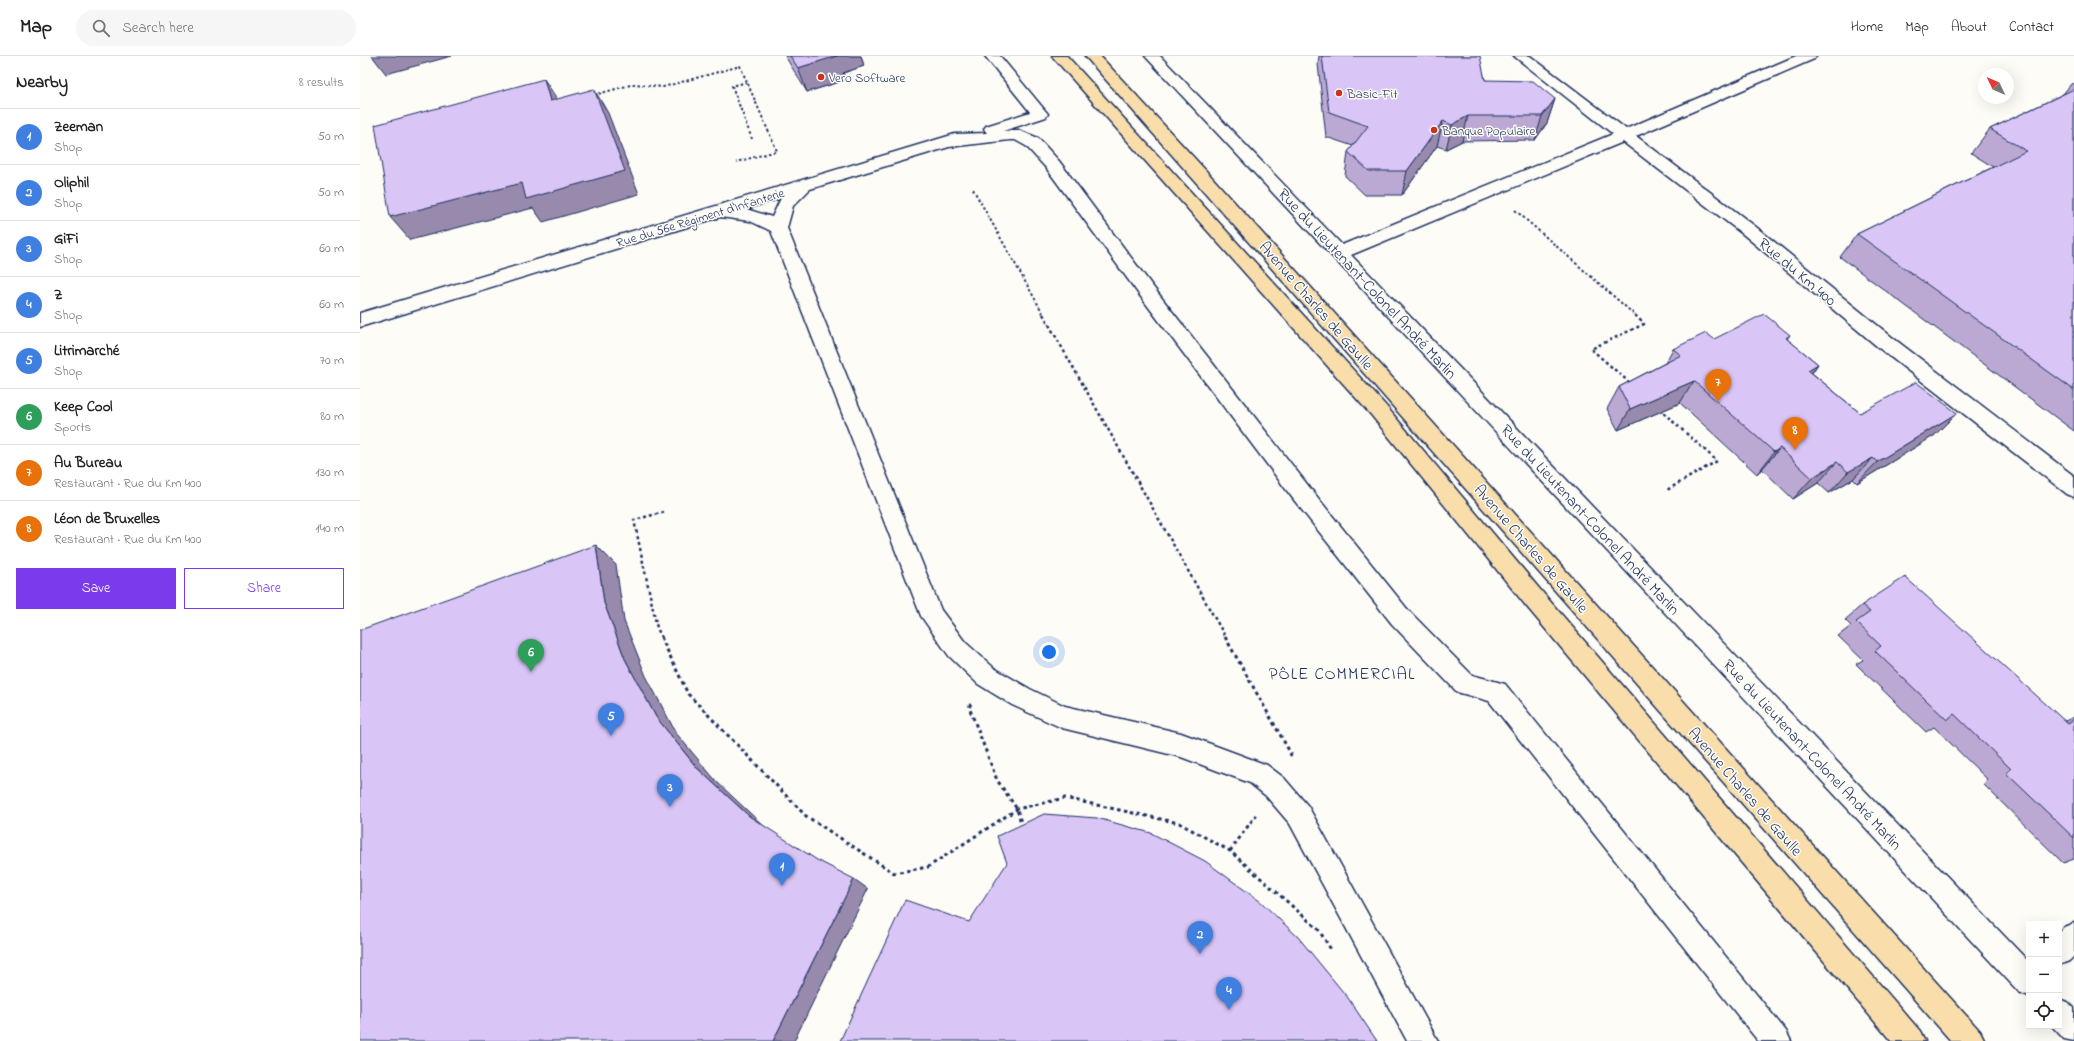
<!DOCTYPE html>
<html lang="en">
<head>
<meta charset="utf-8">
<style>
	body { margin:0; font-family:"Indie Flower",sans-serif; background:#f6f6f6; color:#222 }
	.controls { position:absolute; right:12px; bottom:12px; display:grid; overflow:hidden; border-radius:0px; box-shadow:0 4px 16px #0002 }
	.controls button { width:36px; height:36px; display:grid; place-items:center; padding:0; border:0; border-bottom:1px solid #e0e0e0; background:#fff; color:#222; font:20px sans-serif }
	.compass { position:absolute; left:1618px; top:12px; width:36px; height:36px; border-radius:50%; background:#fff; box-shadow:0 4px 16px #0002; rotate:314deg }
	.you { position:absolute; left:689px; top:596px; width:14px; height:14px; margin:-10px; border:3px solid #fff; border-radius:50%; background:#1a73e8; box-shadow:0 0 0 6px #1a73e833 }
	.badge { display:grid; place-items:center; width:26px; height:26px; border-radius:50%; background:#7c3aed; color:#fff; font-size:13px; font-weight:700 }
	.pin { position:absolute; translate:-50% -33px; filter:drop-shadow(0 1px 2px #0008) }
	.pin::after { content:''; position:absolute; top:21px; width:14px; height:12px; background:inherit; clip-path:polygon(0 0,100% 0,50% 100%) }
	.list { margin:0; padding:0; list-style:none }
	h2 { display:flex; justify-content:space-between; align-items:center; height:52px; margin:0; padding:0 16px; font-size:17px }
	h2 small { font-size:13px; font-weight:400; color:#767676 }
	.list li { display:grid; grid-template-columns:26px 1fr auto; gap:12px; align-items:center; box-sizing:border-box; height:56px; padding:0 16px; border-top:1px solid #e0e0e0 }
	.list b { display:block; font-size:15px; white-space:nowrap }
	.list p { margin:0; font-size:13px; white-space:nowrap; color:#767676 }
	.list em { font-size:13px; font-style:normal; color:#767676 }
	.actions { display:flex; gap:8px; padding:12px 16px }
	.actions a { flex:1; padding:9px 0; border:1px solid #7c3aed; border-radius:0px; text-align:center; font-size:14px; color:#7c3aed }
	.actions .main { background:#7c3aed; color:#fff }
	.icon { flex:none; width:22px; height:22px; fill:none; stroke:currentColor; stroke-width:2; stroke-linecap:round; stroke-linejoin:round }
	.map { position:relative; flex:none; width:1714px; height:985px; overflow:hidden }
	header { display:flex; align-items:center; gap:24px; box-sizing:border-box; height:56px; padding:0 20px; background:#fff; border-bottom:1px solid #e0e0e0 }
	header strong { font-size:19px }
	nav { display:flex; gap:22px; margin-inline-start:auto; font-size:14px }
	.search { width:280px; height:36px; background:#f6f6f6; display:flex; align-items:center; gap:10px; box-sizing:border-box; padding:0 14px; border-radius:22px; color:#767676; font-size:15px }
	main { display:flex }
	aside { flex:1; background:#fff }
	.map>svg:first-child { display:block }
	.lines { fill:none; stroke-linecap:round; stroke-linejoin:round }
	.minor-casing { stroke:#1b2f5e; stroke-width:3 }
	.major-casing { stroke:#1b2f5e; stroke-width:3 }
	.path-far2 { stroke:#1b2f5e; stroke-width:2; stroke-dasharray:2.5 2.5; stroke-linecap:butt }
	.path-far1 { stroke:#1b2f5e; stroke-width:2.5; stroke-dasharray:3 3; stroke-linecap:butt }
	.path { stroke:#1b2f5e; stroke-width:3; stroke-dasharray:3.5 3.5; stroke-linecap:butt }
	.minor { fill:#fdfcf7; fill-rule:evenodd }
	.major { fill:#f9deab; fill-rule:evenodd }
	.wall { fill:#bba9d4; stroke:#1b2f5e }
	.shaded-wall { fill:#988aac; stroke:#1b2f5e }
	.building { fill:#d9c5f6; stroke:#1b2f5e }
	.poi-dot { fill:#c8321e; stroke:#fdfcf7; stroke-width:1.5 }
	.labels { text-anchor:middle; stroke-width:3; stroke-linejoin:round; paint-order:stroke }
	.far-poi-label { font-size:13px; fill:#1b2f5e; stroke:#fdfcf7; text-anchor:start }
	.far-street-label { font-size:13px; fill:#1b2f5e; stroke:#fdfcf7 }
	.street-label { font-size:16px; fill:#1b2f5e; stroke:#fdfcf7 }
	.neighbourhood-label { font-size:17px; letter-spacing:1px; fill:#1b2f5e; stroke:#fdfcf7 }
</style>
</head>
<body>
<header>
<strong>Map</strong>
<div class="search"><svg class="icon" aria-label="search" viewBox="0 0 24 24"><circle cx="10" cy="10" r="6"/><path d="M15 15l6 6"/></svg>Search here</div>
<nav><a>Home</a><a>Map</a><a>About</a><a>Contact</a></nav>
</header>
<main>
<aside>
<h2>Nearby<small>8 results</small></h2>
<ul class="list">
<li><span class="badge" style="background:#3f7fe0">1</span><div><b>Zeeman</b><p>Shop</p></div><em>50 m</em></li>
<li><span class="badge" style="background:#3f7fe0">2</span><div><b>Oliphil</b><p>Shop</p></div><em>50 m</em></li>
<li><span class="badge" style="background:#3f7fe0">3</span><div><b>GiFi</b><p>Shop</p></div><em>60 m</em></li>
<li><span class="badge" style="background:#3f7fe0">4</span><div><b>Z</b><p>Shop</p></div><em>60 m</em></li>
<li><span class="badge" style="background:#3f7fe0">5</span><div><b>Litrimarché</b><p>Shop</p></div><em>70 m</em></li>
<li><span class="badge" style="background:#2e9e5b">6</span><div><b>Keep Cool</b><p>Sports</p></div><em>80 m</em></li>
<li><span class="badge" style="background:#e8710a">7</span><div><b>Au Bureau</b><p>Restaurant · Rue du Km 400</p></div><em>130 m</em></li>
<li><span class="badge" style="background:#e8710a">8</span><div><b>Léon de Bruxelles</b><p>Restaurant · Rue du Km 400</p></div><em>140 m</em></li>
</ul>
<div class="actions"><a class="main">Save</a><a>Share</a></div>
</aside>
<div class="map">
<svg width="1714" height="985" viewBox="0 0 1714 985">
	<rect width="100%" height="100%" fill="#fdfcf7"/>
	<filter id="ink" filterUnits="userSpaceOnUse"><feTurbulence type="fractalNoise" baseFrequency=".025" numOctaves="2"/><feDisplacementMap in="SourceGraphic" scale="8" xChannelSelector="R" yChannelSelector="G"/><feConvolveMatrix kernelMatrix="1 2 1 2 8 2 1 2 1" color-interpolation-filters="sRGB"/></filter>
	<g filter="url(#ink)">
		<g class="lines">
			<defs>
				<path id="minor" d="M 625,0 L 640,0 L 688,58 L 686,61 L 643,75 L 658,74 L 678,82 L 699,105 L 790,227 L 950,432 L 1048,554 L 1112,619 L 1145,628 L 1426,975 L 1431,985 L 1398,985 L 1129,645 L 1097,636 L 1032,568 L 934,444 L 778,237 L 687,113 L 666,90 L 655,84 L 650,84 L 589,91 L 450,133 L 433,150 L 427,172 L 581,554 L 605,586 L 634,612 L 670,633 L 705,650 L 821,677 L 907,709 L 924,722 L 948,750 L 1078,985 L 1047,985 L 930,768 L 906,740 L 890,727 L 821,701 L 702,672 L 652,649 L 618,628 L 589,600 L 561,560 L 411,175 L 390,165 L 360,161 L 0,271 L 0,257 L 595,78 L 627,77 L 624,73 L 626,70 L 670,56 ZM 421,142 L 412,161 L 386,153 Z
					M 785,0 L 800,0 L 982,189 L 1253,78 L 1154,0 L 1170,0 L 1266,73 L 1436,0 L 1456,0 L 1454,3 L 1276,80 L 1396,171 L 1533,282 L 1714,420 L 1714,441 L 1707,438 L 1519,292 L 1384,179 L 1263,86 L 991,199 L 1669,906 L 1669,940 L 1659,936 Z
					M 1714,867 L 1714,900 L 1709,905 L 1699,909 L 1699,876 L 1704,871 Z
					M 1699,943 L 1709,947 L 1714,952 L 1714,985 L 1704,983 L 1692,970 L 1699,970 Z"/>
				<path id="major" d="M 692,0 L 707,0 L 1026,350 L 1183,537 L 1560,975 L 1565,985 L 1531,985 L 1167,551 L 1012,360 Z
					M 725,0 L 740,0 L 849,118 L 1620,975 L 1625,985 L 1591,985 Z"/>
			</defs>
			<use href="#minor" class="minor-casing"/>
			<use href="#major" class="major-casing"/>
			<path class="path-far2" d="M 387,26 L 372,30 L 392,83
				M 234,39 L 274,28 L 303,31 L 380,10 L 417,95 L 376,106
				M 613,133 L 684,259
				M 1155,154 L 1275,259"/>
			<path class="path-far1" d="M 683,258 L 866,582
				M 1270,327 L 1231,293 L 1284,268 L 1274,258
				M 1299,353 L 1357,405 L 1307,434
				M 302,582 L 297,572 L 274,464 L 304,456"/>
			<path class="path" d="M 301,581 L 328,638 L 446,760 L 534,817 L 568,811 L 657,753 L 705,742 L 819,767 L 870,795 L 958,873 L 972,895
				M 865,581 L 931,698 L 929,701
				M 611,648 L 609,651 L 637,724 L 657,753 L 662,770
				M 870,795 L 896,759"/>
			<use href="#minor" class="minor"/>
			<use href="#major" class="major"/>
		</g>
		<path class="wall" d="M 425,0 L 501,0 L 504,10 L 483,17 L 486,24 L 447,36 Z
			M 959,0 L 1119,0 L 1125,24 L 1195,43 L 1187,67 L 1175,84 L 1102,85 L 1086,93 L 1077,90 L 1042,139 L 1005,139 L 985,120 L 988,96 L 993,90 L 966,81 L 958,8 Z
			M 1714,27 L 1714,375 L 1480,201 L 1497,178 L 1633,111 L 1611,97 L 1630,73 L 1703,38 L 1711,28 Z
			M 1430,279 L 1427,283 L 1458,308 L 1452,317 L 1500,357 L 1597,357 L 1575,379 L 1497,427 L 1493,423 L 1469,437 L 1458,427 L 1433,443 L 1402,413 L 1397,418 L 1320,347 L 1258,374 L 1247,353 L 1259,331 L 1305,307 L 1313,293 L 1354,283 Z
			M 1502,549 L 1705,665 L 1714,661 L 1714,803 L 1703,807 L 1623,728 L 1628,724 L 1574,671 L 1566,676 L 1496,608 L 1503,604 L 1478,580 L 1491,570 L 1485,564 Z"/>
		<path class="shaded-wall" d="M 12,0 L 92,0 L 26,18 Z
			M 475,0 L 501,0 L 504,10 L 483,17 L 486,24 L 447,36 L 438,12 Z
			M 184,23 L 199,46 L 190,45 Z
			M 234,33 L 248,57 L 279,138 L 183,166 L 173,152 L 50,184 L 30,161 Z
			M 1195,43 L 1187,67 L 1175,84 L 1182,60 Z
			M 1108,60 L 1102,85 L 1086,93 L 1092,69 Z
			M 1083,65 L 1077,90 L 1042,139 L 1047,115 Z
			M 1458,308 L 1441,331 L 1448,314 Z
			M 1334,325 L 1320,347 L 1258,374 L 1270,353 Z
			M 1597,357 L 1575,379 L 1497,427 L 1517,406 Z
			M 1420,392 L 1402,413 L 1397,418 L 1414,396 Z
			M 1513,402 L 1493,423 L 1469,437 L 1488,416 Z
			M 1477,406 L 1458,427 L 1433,443 L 1452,422 Z
			M 236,489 L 256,509 L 264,565 L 286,620 L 316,677 L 357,726 L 407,773 L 389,760 L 337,712 L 296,661 L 265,603 L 244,547 Z
			M 494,823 L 508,833 L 434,985 L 413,985 Z"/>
		<path class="building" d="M 430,0 L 477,0 L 438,12 Z
			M 962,0 L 1120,0 L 1125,24 L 1173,25 L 1195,43 L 1182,60 L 1108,60 L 1092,69 L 1083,65 L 1047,115 L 1009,115 L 988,96 L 1008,70 L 969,56 Z
			M 184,23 L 190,45 L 234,33 L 265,115 L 166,143 L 162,127 L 30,161 L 15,69 Z
			M 1714,33 L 1714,334 L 1497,178 L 1666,95 L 1630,73 Z
			M 1404,258 L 1430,279 L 1426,282 L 1458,308 L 1448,314 L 1500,357 L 1556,326 L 1597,357 L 1517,406 L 1513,402 L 1488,416 L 1477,406 L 1452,422 L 1420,392 L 1414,396 L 1334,325 L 1270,353 L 1259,331 L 1321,299 L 1313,293 L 1346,277 L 1354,283 Z
			M 236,489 L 244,547 L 265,603 L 296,661 L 337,712 L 389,760 L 457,804 L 494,823 L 413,985 L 0,985 L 0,574 Z
			M 1545,521 L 1708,668 L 1714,663 L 1714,782 L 1646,717 L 1651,713 L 1594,658 L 1587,664 L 1515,595 L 1521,590 L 1496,566 L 1510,556 L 1502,549 Z
			M 684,758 L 737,762 L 791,777 L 845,805 L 901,846 L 938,881 L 988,942 L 1017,985 L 480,985 L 545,844 L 609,866 L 647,807 L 637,780 Z"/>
	</g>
	<g class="poi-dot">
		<circle cx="461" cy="21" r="4"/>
		<circle cx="979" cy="37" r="4"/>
		<circle cx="1074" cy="74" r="4"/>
	</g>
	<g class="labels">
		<g class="far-poi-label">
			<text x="469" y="26">Vero Software</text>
			<text x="987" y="42">Basic-Fit</text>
			<text x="1082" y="79">Banque Populaire</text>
		</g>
		<g class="far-street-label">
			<text transform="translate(340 161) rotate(-17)" y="5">Rue du 56e Régiment d'Infanterie</text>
		</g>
		<g class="street-label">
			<text transform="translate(1438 215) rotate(40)" y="6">Rue du Km 400</text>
			<text transform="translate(1008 227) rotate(47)" y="6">Rue du Lieutenant-Colonel André Marlin</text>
			<text transform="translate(957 249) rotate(49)" y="6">Avenue Charles de Gaulle</text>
			<text transform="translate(1231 463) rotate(47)" y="6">Rue du Lieutenant-Colonel André Marlin</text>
			<text transform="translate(1172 492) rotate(49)" y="6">Avenue Charles de Gaulle</text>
			<text transform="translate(1453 698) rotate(47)" y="6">Rue du Lieutenant-Colonel André Marlin</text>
			<text transform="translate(1386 735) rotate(49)" y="6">Avenue Charles de Gaulle</text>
		</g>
		<g class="neighbourhood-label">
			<text x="982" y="623">PÔLE COMMERCIAL</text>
		</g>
	</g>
</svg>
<div class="controls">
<button>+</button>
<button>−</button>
<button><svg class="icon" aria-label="locate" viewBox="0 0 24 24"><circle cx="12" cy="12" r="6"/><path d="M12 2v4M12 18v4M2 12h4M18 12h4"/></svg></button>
</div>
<svg class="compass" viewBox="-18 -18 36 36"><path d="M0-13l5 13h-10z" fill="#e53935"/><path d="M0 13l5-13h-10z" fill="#767676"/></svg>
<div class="you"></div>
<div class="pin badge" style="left:422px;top:830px;background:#3f7fe0">1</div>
<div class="pin badge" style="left:840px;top:898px;background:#3f7fe0">2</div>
<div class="pin badge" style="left:310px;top:751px;background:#3f7fe0">3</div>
<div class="pin badge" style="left:869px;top:954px;background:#3f7fe0">4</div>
<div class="pin badge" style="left:251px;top:680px;background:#3f7fe0">5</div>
<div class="pin badge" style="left:171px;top:616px;background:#2e9e5b">6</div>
<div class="pin badge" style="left:1358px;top:346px;background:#e8710a">7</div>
<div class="pin badge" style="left:1435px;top:394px;background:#e8710a">8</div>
</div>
</main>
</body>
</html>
